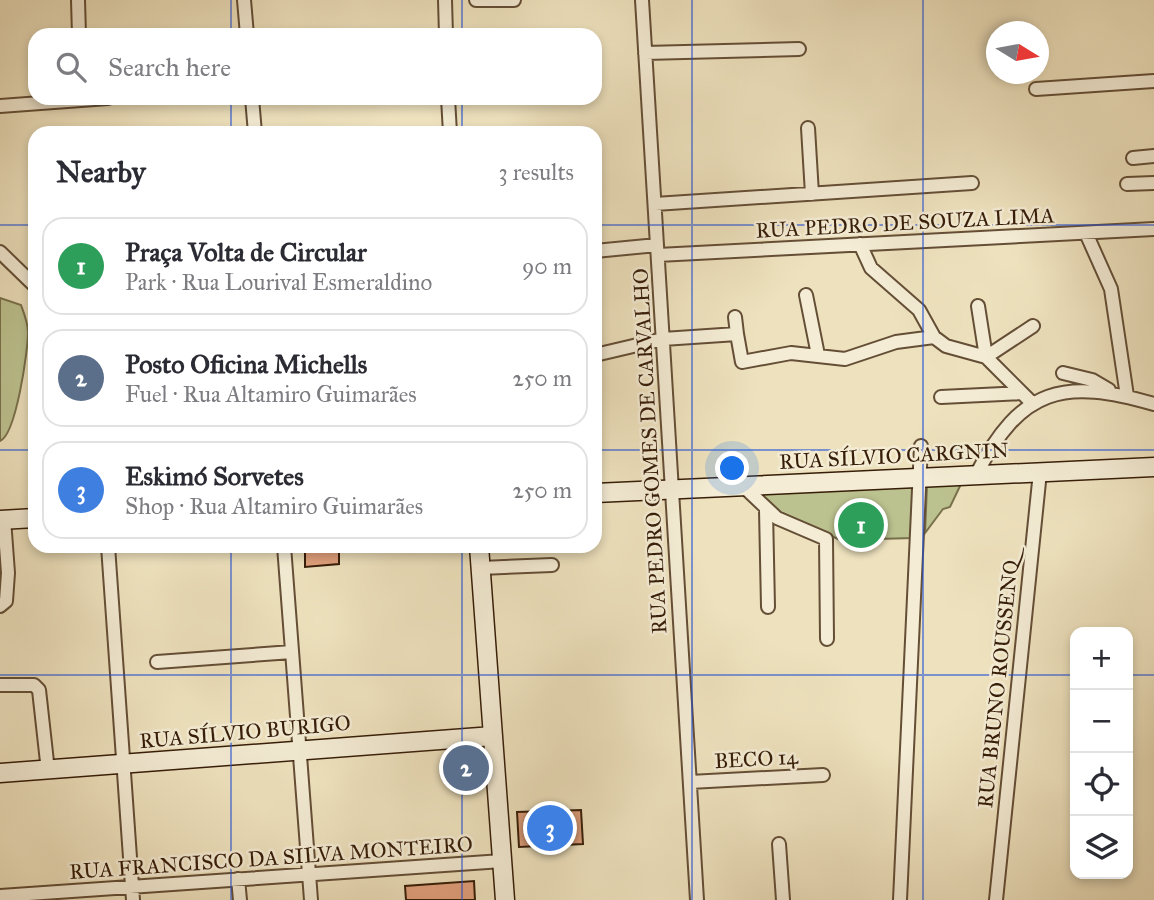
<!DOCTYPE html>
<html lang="en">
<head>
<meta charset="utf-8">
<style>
	body { margin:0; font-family:"IM FELL Great Primer",serif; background:#f7f7f7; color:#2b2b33 }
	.controls { position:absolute; right:21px; bottom:21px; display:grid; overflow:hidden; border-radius:14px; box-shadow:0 4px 10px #0003 }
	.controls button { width:63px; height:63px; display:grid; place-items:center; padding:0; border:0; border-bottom:2px solid #e1e1e2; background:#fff; color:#2b2b33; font:35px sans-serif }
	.compass { position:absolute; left:986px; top:21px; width:63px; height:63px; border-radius:50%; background:#fff; box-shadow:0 4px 10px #0003; rotate:101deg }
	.you { position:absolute; left:733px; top:469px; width:24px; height:24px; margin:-18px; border:5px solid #fff; border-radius:50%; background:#1a73e8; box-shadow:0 0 0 10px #1a73e833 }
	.badge { display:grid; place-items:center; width:46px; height:46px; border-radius:50%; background:#7c3aed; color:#fff; font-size:23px; font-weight:700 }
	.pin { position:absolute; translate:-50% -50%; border:4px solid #fff; box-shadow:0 2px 7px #0006 }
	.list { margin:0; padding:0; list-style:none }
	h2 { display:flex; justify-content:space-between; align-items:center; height:91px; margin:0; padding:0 28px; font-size:30px }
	h2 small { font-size:23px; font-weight:400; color:#7c7c81 }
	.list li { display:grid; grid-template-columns:46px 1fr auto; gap:21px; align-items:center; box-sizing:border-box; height:98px; margin:0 14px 14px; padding:0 14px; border:2px solid #e1e1e2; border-radius:21px }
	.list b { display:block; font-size:26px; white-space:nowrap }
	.list p { margin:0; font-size:23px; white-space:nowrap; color:#7c7c81 }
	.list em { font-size:23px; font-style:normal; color:#7c7c81 }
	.icon { flex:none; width:38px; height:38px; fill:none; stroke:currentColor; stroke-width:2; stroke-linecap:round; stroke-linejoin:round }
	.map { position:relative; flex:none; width:1154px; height:900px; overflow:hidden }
	.search { position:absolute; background:#fff; box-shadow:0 4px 10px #0003; left:28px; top:28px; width:574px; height:77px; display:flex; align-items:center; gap:18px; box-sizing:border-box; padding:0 24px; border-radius:21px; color:#7c7c81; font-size:26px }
	.panel { position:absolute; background:#fff; box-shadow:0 4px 10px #0003; left:28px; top:126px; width:574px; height:427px; border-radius:21px }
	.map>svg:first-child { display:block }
	.green { fill:#bcc28f; stroke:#79704c; stroke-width:2 }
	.building { fill:#e2a17d; stroke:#361d08; stroke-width:2 }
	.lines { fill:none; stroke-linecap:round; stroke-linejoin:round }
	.street-casing { stroke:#644e36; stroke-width:16 }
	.secondary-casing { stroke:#361d08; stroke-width:21 }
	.street { stroke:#f4ecd5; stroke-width:12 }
	.secondary { stroke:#f4ecd5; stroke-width:18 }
	.grid { fill:none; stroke:#1d4ed8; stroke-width:2; stroke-opacity:0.55 }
	.labels { text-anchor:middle; stroke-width:5; stroke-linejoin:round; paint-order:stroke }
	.street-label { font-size:21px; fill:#361d08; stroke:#f4ecd5 }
</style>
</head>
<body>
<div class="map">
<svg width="1154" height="900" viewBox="0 0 1154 900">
	<rect width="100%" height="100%" fill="#eee2be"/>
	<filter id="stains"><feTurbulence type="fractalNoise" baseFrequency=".00286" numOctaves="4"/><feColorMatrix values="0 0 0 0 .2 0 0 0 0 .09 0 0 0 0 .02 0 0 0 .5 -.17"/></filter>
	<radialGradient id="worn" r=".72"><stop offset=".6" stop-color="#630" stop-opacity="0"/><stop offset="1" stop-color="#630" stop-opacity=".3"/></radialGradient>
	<path class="green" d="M 0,298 L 21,305 C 24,313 28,323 28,332 C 28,351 16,435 0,441 Z
		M 961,484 L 950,507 L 943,509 L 925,533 L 927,485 Z
		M 916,486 L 913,538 L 840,540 L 780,512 L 758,493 Z"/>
	<path class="building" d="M 305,551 L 339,551 L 339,564 L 305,567 Z
		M 581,810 L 583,844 L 519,847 L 517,812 Z
		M 474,881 L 475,900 L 406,900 L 405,886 Z"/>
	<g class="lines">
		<defs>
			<path id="street" d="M 78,0 L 79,35
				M 244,0 L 247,35
				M 445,0 L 446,35
				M 476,0 L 514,0
				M 642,0 L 697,900
				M 645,53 L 799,49
				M 1036,89 L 1154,81
				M 252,98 L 255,133
				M 448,98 L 450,133
				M 0,106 L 108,98
				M 808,128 L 812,194
				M 1133,158 L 1154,156
				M 1127,184 L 1154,183
				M 655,204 L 972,183
				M 1086,233 L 1111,289 L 1127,396
				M 860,244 L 871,268 L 919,310 L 934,337 L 946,346 L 986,357 L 1033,404
				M 595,251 L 657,245
				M 0,252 L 35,286
				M 658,255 L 1154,229
				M 806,295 L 818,355
				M 978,306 L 986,357 L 1033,326
				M 735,317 L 737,334
				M 595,355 L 663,339 L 737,334 L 742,362 L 791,353 L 845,359 L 896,342 L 934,337
				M 1063,373 L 1092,380 L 1109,390
				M 941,397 L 1021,393
				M 976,475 C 1021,387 1064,378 1154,404
				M 743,486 L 777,518 L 826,539 L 827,639
				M 766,510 L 768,607
				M 108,546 L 133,900
				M 284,546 L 311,900
				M 481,568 L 552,565
				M 0,606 L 6,601 L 8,573 L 4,519
				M 157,662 L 292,652
				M 0,685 L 34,685 L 39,690 L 48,771
				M 690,782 L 823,775
				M 779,844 L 783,900
				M 238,879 L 240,900
				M 0,896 L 502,861
				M 900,900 L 921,446
				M 996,900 L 1040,472"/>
			<path id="secondary" d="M 595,493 L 1154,467
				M 0,520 L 35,518
				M 479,546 L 505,900
				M 0,773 L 493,736"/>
		</defs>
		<use href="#street" class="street-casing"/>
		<use href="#secondary" class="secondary-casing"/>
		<use href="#street" class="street"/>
		<use href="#secondary" class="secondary"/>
	</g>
	<path class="grid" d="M 231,0 L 231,35M 462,0 L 462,35M 692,0 L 692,900M 923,0 L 923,900M 231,98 L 231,133M 462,98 L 462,133M 0,225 L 35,225M 595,225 L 1154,225M 0,450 L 35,450M 595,450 L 1154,450M 231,546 L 231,900M 462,546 L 462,900M 0,675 L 1075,675M 1128,675 L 1154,675"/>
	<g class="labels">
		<g class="street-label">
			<text transform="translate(905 223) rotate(-3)" y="7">RUA PEDRO DE SOUZA LIMA</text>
			<text transform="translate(650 451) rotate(-93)" y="7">RUA PEDRO GOMES DE CARVALHO</text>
			<text transform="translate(894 456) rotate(-3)" y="7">RUA SÍLVIO CARGNIN</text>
			<text transform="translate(998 684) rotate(-84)" y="7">RUA BRUNO ROUSSENQ</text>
			<text transform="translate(245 732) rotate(-5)" y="7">RUA SÍLVIO BURIGO</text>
			<text transform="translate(756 759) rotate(-3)" y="7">BECO 14</text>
			<text transform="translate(271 858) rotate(-4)" y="7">RUA FRANCISCO DA SILVA MONTEIRO</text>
		</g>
	</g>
	<rect width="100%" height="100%" filter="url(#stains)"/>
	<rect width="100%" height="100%" fill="url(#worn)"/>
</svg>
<div class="controls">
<button>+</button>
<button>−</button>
<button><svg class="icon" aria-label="locate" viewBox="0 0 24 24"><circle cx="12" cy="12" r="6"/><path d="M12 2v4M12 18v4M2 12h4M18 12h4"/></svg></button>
<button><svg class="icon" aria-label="layers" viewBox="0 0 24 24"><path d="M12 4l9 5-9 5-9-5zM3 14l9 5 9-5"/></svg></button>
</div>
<svg class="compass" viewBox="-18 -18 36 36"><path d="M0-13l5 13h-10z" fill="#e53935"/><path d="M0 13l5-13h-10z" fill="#7c7c81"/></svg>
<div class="you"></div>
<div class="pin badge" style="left:861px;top:525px;background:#2e9e5b">1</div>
<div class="pin badge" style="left:466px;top:768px;background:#5c6f8a">2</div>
<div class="pin badge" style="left:550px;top:828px;background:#3f7fe0">3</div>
<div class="search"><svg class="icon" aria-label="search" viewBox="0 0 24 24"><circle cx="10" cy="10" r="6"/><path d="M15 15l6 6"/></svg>Search here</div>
<section class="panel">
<h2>Nearby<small>3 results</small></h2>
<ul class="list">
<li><span class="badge" style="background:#2e9e5b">1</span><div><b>Praça Volta de Circular</b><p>Park · Rua Lourival Esmeraldino</p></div><em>90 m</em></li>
<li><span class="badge" style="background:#5c6f8a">2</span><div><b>Posto Oficina Michells</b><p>Fuel · Rua Altamiro Guimarães</p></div><em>250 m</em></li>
<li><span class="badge" style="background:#3f7fe0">3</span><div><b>Eskimó Sorvetes</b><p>Shop · Rua Altamiro Guimarães</p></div><em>250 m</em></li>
</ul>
</section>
</div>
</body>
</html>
